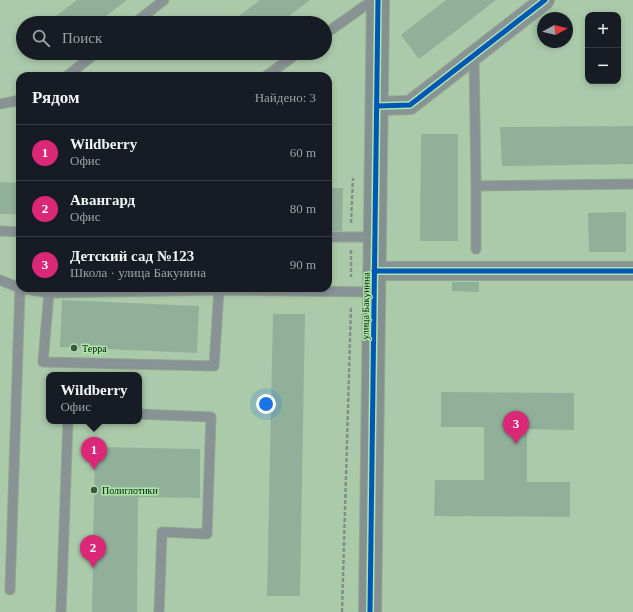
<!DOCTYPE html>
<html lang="ru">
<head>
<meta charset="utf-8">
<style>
	body { margin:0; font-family:Georgia,serif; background:#20242c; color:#f1f3f6 }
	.controls { position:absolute; right:12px; top:12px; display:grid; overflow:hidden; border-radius:8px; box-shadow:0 2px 6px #0003 }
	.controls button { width:36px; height:36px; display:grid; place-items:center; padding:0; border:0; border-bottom:1px solid #363941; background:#171b24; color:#f1f3f6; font:20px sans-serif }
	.compass { position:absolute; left:537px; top:12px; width:36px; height:36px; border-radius:50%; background:#171b24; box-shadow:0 2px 6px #0003; rotate:82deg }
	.you { position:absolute; left:266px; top:404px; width:14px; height:14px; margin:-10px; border:3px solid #fff; border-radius:50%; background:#1a73e8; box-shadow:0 0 0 6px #1a73e833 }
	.badge { display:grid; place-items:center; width:26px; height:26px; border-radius:50%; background:#db2777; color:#fff; font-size:13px; font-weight:700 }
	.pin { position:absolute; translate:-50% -33px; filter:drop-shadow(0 1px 2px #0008) }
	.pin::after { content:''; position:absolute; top:21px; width:14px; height:12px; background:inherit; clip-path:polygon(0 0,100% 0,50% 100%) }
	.popup { position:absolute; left:46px; top:372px; width:96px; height:52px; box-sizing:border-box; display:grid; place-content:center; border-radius:8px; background:#171b24; filter:drop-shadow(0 1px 3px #0005); font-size:13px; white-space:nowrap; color:#9ea1a6 }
	.popup b { font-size:15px; color:#f1f3f6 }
	.popup::after { content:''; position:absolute; left:50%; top:100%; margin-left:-8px; border:8px solid transparent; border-top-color:#171b24 }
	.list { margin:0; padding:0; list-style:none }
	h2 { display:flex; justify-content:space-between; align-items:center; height:52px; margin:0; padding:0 16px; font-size:17px }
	h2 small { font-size:13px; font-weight:400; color:#9ea1a6 }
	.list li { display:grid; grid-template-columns:26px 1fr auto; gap:12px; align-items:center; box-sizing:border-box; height:56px; padding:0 16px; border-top:1px solid #363941 }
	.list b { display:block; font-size:15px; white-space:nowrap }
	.list p { margin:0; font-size:13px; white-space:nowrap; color:#9ea1a6 }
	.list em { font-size:13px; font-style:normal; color:#9ea1a6 }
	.icon { flex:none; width:22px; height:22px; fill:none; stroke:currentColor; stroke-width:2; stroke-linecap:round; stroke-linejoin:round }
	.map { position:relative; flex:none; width:633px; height:612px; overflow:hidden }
	.search { position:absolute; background:#171b24; box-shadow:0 2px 6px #0003; left:16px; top:16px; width:316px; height:44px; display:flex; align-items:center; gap:10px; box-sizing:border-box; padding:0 14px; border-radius:22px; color:#9ea1a6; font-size:15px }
	.panel { position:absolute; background:#171b24; box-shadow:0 2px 6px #0003; left:16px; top:72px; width:316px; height:220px; border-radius:12px }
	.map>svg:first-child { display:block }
	.building { fill:#91b09a }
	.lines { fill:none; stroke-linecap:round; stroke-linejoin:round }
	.lane-casing { stroke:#8fa78e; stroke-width:11 }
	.street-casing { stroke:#8fa78e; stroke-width:20 }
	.secondary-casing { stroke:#8fa78e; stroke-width:24 }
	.path { stroke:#819087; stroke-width:2.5; stroke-dasharray:4 2; stroke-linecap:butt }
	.lane { stroke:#899295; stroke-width:9 }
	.street { stroke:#899295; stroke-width:18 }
	.secondary { stroke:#849190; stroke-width:22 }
	.cycleway-casing { stroke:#abe5a9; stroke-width:8 }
	.cycleway { stroke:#0057b8; stroke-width:5 }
	.poi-dot { fill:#3e563d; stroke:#abe5a9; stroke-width:1.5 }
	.labels { text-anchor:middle; stroke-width:3; stroke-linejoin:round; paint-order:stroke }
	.street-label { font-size:10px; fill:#031703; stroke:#abe5a9 }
	.poi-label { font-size:10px; fill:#031703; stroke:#abe5a9; text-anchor:start }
</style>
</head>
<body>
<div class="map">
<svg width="633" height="612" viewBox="0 0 633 612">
	<rect width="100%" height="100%" fill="#abcaaa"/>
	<path class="building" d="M 77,0 L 127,0 L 97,23 L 47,23 Z
		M 260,0 L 310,0 L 280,23 L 230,23 Z
		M 446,0 L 496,0 L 419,59 L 401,35 Z
		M 633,126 L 633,164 L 502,166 L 500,127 Z
		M 421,134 L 458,134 L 458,241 L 420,241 Z
		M 0,182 L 20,183 L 20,214 L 0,214 Z
		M 328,188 L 343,188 L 342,231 L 328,231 Z
		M 626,212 L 626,252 L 589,252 L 588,213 Z
		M 452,282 L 479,282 L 479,292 L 452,291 Z
		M 62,300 L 199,306 L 197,353 L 60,347 Z
		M 273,314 L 305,314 L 300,596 L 267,596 Z
		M 441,392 L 574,393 L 574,430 L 527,429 L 527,482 L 570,482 L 570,517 L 434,516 L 435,480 L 484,480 L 484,427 L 441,427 Z
		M 95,447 L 200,449 L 200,498 L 138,497 L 137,612 L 92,612 Z"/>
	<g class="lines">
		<defs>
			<path id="lane" d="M 135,23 L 164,0
				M 325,34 L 373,0
				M 474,55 L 476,186 L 633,184
				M 67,76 L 96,53
				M 266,76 L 298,53
				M 0,104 L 20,100
				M 0,231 L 20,232
				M 328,237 L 375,237
				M 476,249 L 476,186
				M 0,280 L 20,288 L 10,590
				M 20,288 L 49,293 L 43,362 L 214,366 L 219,290 L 374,292
				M 49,293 L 219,290
				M 139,414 L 211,417 L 207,534 L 162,532 L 159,612
				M 61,612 L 68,421"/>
			<path id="street" d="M 377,106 L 410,105 L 545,0
				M 374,271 L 633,271"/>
			<path id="secondary" d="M 370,612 L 378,0"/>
		</defs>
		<use href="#lane" class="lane-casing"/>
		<use href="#street" class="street-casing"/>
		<use href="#secondary" class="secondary-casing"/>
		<path class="path" d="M 351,223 L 353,178
			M 351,250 L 351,277
			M 342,612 L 351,306"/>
		<use href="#lane" class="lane"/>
		<use href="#street" class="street"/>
		<use href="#secondary" class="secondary"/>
		<defs>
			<path id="cycleway" d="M 377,106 L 410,105 L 545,0
				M 374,271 L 633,271
				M 370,612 L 378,0"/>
		</defs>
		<use href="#cycleway" class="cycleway-casing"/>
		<use href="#cycleway" class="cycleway"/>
	</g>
	<g class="poi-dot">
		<circle cx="74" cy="348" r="4"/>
		<circle cx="94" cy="490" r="4"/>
	</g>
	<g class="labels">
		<g class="street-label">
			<text transform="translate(365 306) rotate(-89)" y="4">улица Бакунина</text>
		</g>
		<g class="poi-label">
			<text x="82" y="352">Терра</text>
			<text x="102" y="494">Полиглотики</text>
		</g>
	</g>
</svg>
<div class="controls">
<button>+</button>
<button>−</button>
</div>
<svg class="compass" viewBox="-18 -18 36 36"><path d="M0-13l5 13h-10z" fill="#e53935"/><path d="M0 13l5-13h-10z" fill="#9ea1a6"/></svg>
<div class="you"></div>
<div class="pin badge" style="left:94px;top:470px">1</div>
<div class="popup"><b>Wildberry</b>Офис</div>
<div class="pin badge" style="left:93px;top:568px">2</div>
<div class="pin badge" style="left:516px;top:444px">3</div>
<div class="search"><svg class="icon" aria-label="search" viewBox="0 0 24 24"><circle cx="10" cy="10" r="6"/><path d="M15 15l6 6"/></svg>Поиск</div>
<section class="panel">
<h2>Рядом<small>Найдено: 3</small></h2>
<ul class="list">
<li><span class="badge">1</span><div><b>Wildberry</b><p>Офис</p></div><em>60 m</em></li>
<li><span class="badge">2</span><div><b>Авангард</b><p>Офис</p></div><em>80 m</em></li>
<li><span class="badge">3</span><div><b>Детский сад №123</b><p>Школа · улица Бакунина</p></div><em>90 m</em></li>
</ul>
</section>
</div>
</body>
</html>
